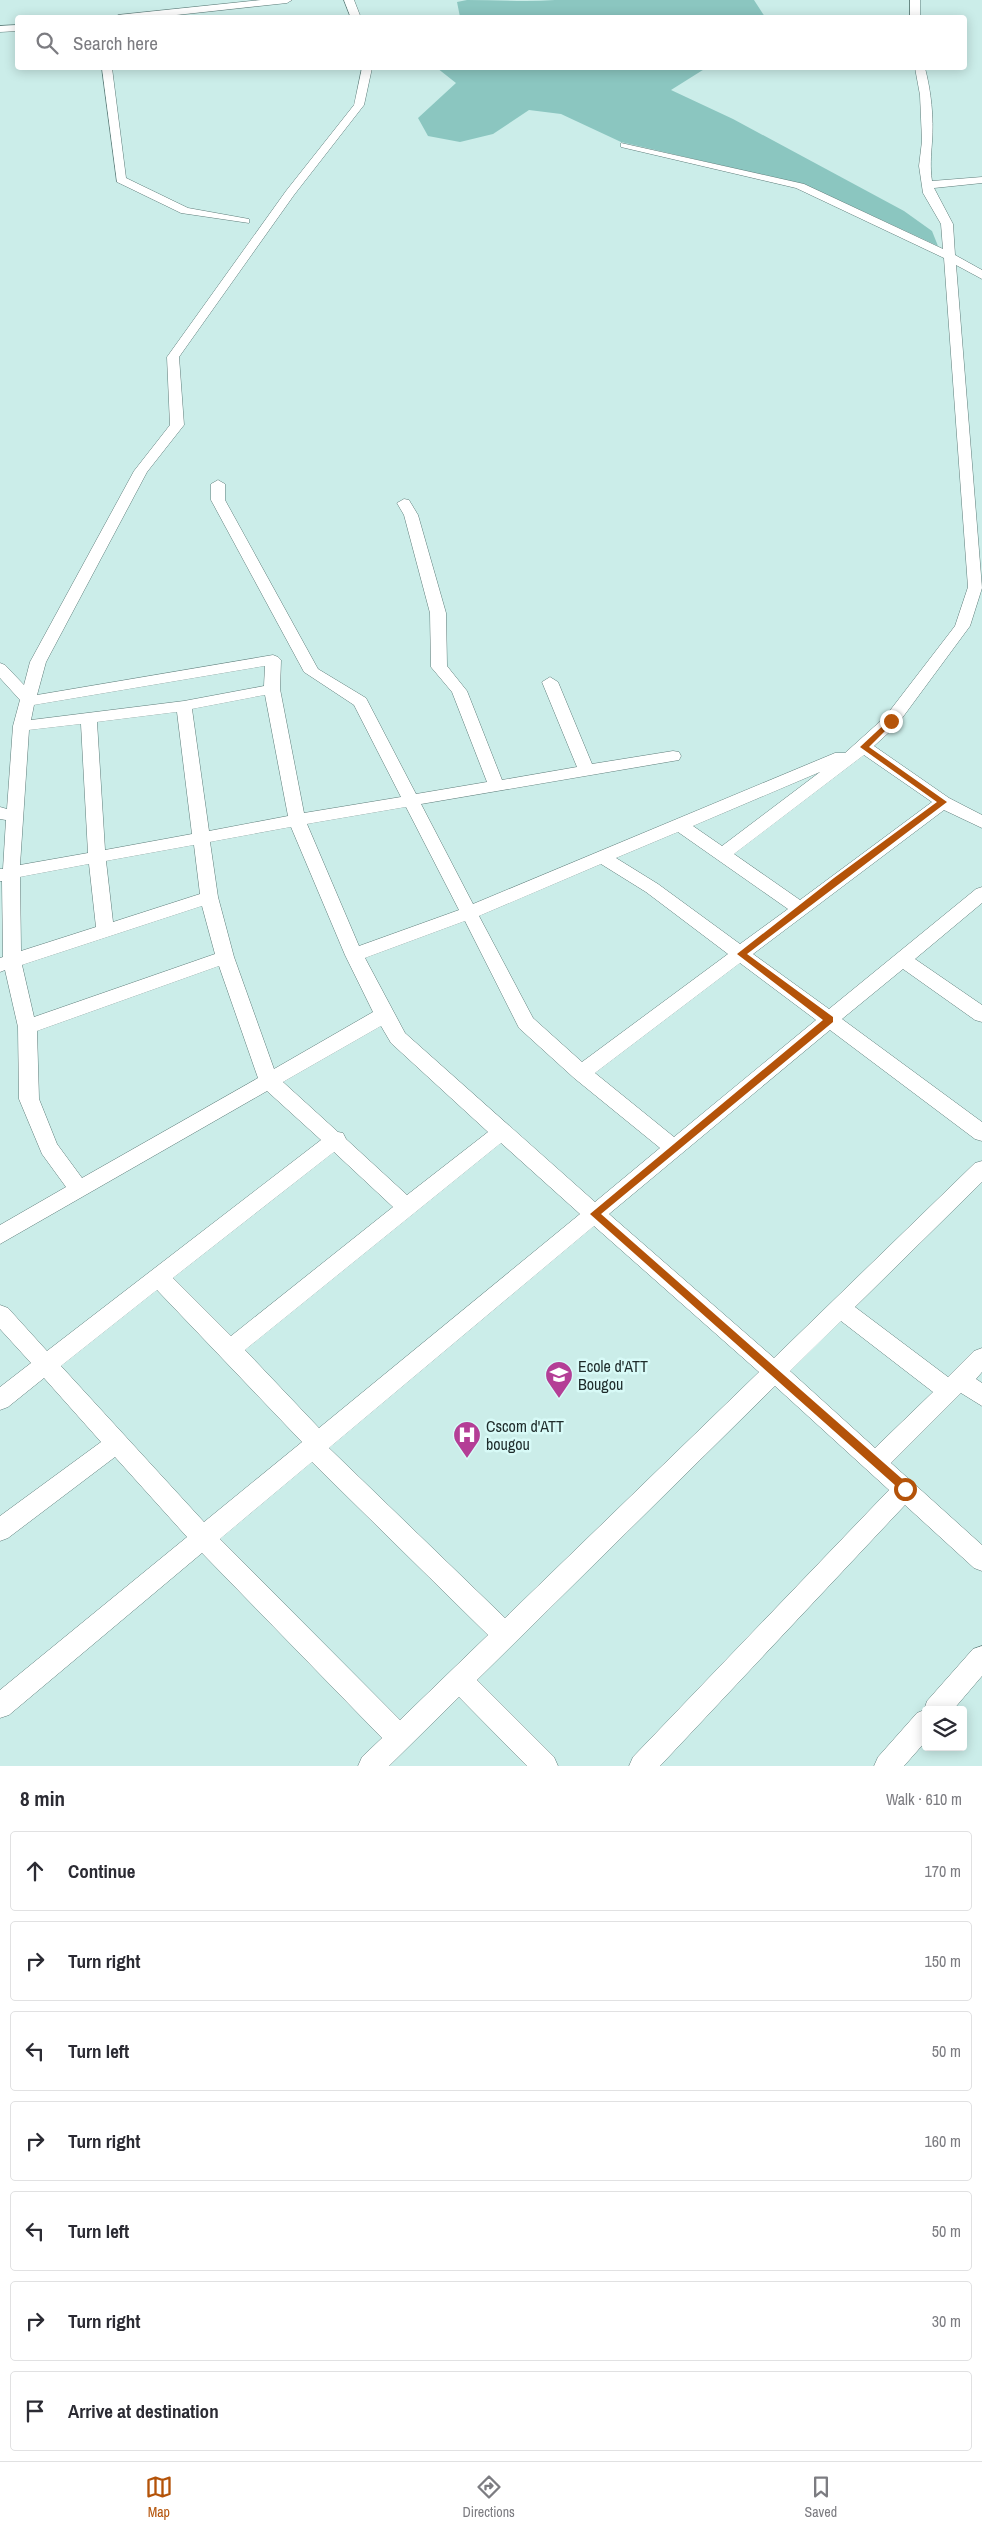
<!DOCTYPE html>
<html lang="en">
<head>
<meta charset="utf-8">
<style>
	body { margin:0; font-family:"Archivo Narrow",sans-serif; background:#f7f7f7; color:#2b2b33 }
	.controls { position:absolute; right:15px; bottom:15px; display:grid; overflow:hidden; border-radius:5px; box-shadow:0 2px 12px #0003 }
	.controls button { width:45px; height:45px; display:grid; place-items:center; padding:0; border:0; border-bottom:1px solid #e1e1e2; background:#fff; color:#2b2b33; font:25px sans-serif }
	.stop { position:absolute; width:15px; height:15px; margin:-11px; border:4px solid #b45309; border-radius:50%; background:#fff }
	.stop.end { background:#b45309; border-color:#fff; box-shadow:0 1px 5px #0008 }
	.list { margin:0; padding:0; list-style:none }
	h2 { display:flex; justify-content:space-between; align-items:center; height:65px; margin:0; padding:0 20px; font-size:21px }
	h2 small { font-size:16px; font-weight:400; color:#7c7c81 }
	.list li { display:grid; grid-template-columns:32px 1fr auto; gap:15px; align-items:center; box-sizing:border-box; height:80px; margin:0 10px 10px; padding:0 10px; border:1px solid #e1e1e2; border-radius:5px }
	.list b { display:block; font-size:19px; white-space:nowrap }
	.list em { font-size:16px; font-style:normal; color:#7c7c81 }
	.icon { flex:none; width:28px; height:28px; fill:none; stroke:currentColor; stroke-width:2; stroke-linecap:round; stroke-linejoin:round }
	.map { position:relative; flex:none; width:982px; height:1766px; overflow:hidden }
	.search { position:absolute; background:#fff; box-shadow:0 2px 12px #0003; left:15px; right:15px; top:15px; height:55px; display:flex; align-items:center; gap:12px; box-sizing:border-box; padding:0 18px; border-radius:5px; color:#7c7c81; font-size:19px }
	.sheet { height:695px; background:#fff }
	nav { display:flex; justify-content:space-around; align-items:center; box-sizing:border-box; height:70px; border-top:1px solid #e1e1e2; background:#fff; font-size:14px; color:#7c7c81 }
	nav a { display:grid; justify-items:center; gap:2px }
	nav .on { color:#b45309 }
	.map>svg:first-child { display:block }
	.green { fill:#8bc6c0 }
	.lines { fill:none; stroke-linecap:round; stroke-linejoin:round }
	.minor-casing { stroke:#5e7d7a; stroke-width:1 }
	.minor { fill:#fff; fill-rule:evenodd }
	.route { fill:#b45309 }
	.labels { text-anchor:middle; stroke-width:5; stroke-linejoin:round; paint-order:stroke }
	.near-poi-label { font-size:16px; fill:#1e2b2a; stroke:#d8faf7; text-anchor:start }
</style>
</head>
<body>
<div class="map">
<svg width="982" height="1766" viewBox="0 0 982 1766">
	<rect width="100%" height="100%" fill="#cbede9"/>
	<path class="green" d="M 467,0 C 497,0 526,2 555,0 L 754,0 L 765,17 L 460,17 L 457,2 Z
		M 437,68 L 706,68 L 671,90 L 733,119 L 904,211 L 932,231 L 938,246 L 806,185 L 621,142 L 561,114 L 529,110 L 493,134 L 460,142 L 428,136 L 418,118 L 456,83 Z"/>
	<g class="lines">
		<defs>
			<path id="minor" d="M 261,0 L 292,0 L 287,3 L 149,18 L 114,18 L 118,15 Z
				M 344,0 L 354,0 L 361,18 L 351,18 Z
				M 910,0 L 920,0 L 920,18 L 910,18 Z
				M 18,25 L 18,31 L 0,32 L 0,26 Z
				M 102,68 L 112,68 L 126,178 L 188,208 L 249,219 L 249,223 L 181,213 L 117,182 Z
				M 362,68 L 372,68 L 364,105 L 294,195 L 179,357 L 184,425 L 147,472 L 46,662 L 37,695 L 273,655 L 278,657 L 281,660 L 280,689 L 304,813 L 401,797 L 354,705 L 304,672 L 211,500 L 211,484 L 218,480 L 225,484 L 225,500 L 318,669 L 366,698 L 416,794 L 487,782 L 452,692 L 431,667 L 430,613 L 404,515 L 397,503 L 404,499 L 409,500 L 418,515 L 446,613 L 447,666 L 467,691 L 502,780 L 577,767 L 542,682 L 550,677 L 558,682 L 592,764 L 673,751 L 679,752 L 681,756 L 679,760 L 673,761 L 421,804 L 473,904 L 835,753 L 845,753 L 885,717 L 955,626 L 968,587 L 944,258 L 796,188 L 621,147 L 621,143 L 804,184 L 943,249 L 941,224 L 923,193 L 919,166 L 922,141 L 920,95 L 915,68 L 925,68 C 931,91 934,118 932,142 C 931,156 930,167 932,181 L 982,177 L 982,183 L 934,188 L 953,224 L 955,255 L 982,270 L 982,279 L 956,265 L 982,588 L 970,626 L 897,725 L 874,746 L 949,798 L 982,815 L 982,828 L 944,810 L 753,954 L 829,1009 L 976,889 L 982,887 L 982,903 L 915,959 L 982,1005 L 982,1022 L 975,1020 L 903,969 L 842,1019 L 982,1122 L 982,1141 L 975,1139 L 830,1030 L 609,1214 L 774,1358 L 975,1163 L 982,1161 L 982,1182 L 855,1307 L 948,1377 L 974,1351 L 982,1348 L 982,1372 L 976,1379 L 982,1383 L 982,1406 L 961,1393 L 891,1463 L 982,1545 L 982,1571 L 974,1568 L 905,1505 L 660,1766 L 629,1766 L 633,1757 L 889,1490 L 775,1386 L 477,1680 L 554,1757 L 558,1766 L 527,1766 L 459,1697 L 389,1766 L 358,1766 L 362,1757 L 382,1738 L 202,1553 L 9,1715 L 0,1718 L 0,1690 L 187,1537 L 115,1457 L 8,1538 L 0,1541 L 0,1516 L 101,1442 L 44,1378 L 8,1407 L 0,1410 L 0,1387 L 31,1363 L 0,1329 L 0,1305 L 8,1308 L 47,1351 L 321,1140 L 267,1091 L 0,1244 L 0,1225 L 66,1187 L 42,1154 L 19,1099 L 18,1027 L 5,970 L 0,972 L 0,958 L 3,957 L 2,881 L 0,881 L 0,869 L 3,869 L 6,820 L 0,819 L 0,807 L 7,809 L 13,726 L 20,700 L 0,678 L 0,663 L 5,665 L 24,685 L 30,662 L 134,471 L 170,425 L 167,357 L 286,191 L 354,105 ZM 265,666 L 264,686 L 184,701 L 31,720 L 34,705 ZM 265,695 L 288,816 L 209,831 L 192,709 ZM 177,712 L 192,834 L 105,850 L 97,722 ZM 81,724 L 88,853 L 20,865 L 29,730 ZM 864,755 L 932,802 L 800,900 L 734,854 ZM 820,772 L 722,846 L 693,826 ZM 406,807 L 459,910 L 359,946 L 307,824 ZM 291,827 L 345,955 L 373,1012 L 274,1069 L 234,957 L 218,897 L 210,842 ZM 678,832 L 788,909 L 740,944 L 658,884 L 616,858 ZM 194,845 L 200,894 L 113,922 L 106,861 ZM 89,864 L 96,927 L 21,951 L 20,877 ZM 601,864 L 646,892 L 728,954 L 582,1062 L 533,1018 L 479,916 ZM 202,906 L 215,954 L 34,1017 L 22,965 ZM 465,921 L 519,1028 L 574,1078 L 660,1148 L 595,1202 L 405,1033 L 365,958 ZM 740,963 L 816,1020 L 674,1137 L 595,1073 ZM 219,966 L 258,1078 L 82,1178 L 57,1144 L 39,1099 L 37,1031 ZM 381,1026 L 391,1043 L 488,1132 L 407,1195 L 346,1139 L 343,1133 L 338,1132 L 283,1082 ZM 501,1143 L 580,1214 L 319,1428 L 245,1350 ZM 334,1152 L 393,1207 L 231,1336 L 173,1278 ZM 594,1226 L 759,1372 L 505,1618 L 329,1448 ZM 157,1290 L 302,1442 L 204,1522 L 61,1366 ZM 841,1321 L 933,1392 L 875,1448 L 790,1371 ZM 312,1462 L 488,1635 L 400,1720 L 220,1539 Z
				M 982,1646 L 982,1676 L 953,1710 L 926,1710 L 926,1741 L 904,1766 L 874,1766 L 878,1757 L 917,1713 L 924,1710 L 927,1701 L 973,1649 Z"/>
		</defs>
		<use href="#minor" class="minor-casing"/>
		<use href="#minor" class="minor"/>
	</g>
	<path class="route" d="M 889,720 L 895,721 L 869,747 L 947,802 L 747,954 L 833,1017 L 833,1022 L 601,1214 L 909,1485 L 910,1489 L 905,1494 L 590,1214 L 823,1020 L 737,954 L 834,878 L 937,802 L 860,747 Z"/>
	<defs>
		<symbol id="school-pin" viewBox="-11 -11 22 30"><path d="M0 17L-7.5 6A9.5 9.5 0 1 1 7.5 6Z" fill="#b43e96" stroke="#d8faf7"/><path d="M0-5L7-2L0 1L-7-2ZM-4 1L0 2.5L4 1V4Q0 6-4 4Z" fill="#fff"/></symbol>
		<symbol id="hospital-pin" viewBox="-11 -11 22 30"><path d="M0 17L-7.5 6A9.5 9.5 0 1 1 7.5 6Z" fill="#b43e96" stroke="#d8faf7"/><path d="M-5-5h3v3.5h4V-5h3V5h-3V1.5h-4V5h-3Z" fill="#fff"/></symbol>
	</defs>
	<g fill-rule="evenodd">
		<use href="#school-pin" x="543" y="1359" width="32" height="43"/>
		<use href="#hospital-pin" x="451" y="1419" width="32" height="43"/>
	</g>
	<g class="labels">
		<g class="near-poi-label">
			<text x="578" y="1372">Ecole d'ATT<tspan x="578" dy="18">Bougou</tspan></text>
			<text x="486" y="1432">Cscom d'ATT<tspan x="486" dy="18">bougou</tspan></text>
		</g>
	</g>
</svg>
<div class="controls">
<button><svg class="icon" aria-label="layers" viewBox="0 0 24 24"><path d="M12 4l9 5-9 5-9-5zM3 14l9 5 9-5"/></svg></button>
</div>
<div class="stop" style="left:905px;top:1489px"></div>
<div class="stop end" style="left:891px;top:721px"></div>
<div class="search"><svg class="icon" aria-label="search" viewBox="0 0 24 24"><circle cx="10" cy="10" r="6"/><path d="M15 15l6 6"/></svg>Search here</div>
</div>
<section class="sheet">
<h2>8 min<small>Walk · 610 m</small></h2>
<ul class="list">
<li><svg class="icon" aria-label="ahead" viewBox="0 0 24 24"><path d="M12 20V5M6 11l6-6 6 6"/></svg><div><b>Continue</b></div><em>170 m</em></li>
<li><svg class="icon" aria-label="right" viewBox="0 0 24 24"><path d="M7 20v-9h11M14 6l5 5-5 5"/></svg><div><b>Turn right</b></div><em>150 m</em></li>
<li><svg class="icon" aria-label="left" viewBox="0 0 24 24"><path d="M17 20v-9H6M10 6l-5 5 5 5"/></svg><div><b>Turn left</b></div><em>50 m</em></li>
<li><svg class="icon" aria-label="right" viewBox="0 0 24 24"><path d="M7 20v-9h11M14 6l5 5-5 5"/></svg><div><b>Turn right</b></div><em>160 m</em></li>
<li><svg class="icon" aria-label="left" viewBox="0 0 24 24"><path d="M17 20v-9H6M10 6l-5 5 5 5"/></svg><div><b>Turn left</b></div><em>50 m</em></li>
<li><svg class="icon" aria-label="right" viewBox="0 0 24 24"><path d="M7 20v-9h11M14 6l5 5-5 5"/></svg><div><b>Turn right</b></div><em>30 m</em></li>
<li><svg class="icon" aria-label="arrive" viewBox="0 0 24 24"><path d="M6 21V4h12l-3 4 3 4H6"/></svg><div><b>Arrive at destination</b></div></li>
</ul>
</section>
<nav>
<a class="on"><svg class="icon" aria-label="map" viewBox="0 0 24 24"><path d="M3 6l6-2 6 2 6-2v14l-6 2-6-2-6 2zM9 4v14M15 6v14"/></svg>Map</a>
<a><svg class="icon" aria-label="directions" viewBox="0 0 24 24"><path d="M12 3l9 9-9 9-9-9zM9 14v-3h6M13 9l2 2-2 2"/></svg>Directions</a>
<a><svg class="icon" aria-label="saved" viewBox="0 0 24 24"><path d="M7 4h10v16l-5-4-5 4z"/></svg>Saved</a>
</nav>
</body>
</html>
